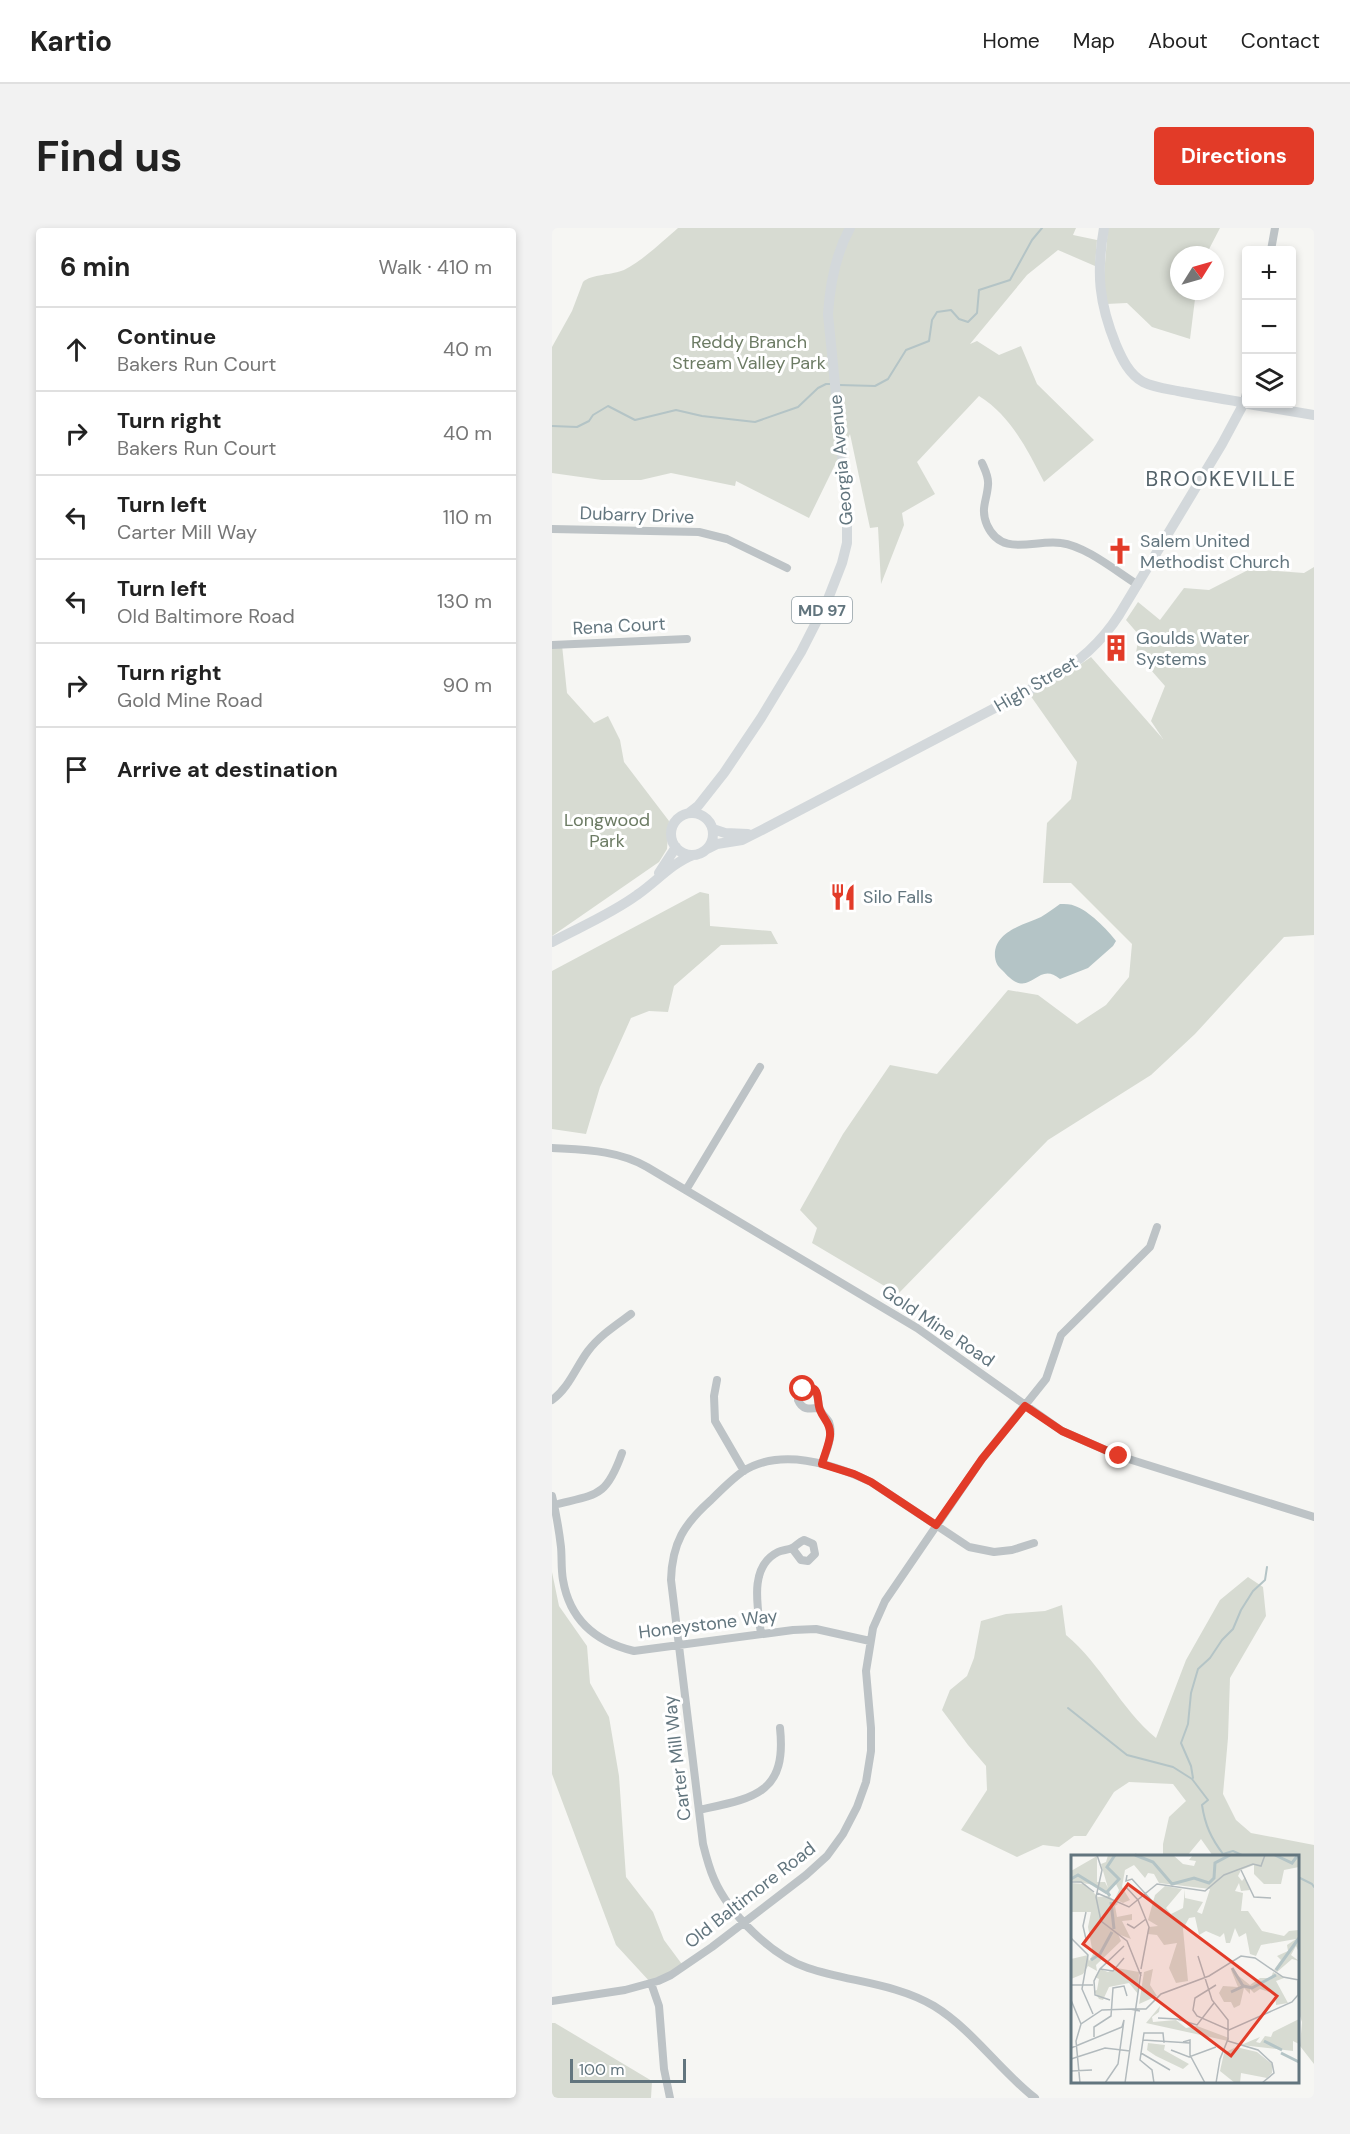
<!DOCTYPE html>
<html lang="en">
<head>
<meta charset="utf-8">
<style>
	body { margin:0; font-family:"DM Sans",sans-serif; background:#f2f2f2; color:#222 }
	.controls { position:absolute; right:18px; top:18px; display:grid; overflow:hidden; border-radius:6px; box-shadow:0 3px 9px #0003 }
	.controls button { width:54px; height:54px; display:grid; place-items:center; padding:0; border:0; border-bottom:2px solid #e0e0e0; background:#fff; color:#222; font:30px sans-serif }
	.compass { position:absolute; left:618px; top:18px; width:54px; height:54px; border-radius:50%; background:#fff; box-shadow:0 3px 9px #0003; rotate:53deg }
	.scale { position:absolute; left:18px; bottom:15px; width:116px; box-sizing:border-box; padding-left:6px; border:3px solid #62757e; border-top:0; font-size:16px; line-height:21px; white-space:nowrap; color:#62757e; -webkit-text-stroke:4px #fff; paint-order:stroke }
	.stop { position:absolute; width:18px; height:18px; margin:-14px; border:4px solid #e23b28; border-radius:50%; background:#fff }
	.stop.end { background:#e23b28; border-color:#fff; box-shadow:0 2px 6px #0008 }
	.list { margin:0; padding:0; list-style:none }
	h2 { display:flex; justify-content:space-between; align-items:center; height:78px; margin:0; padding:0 24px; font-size:26px }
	h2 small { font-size:20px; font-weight:400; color:#767676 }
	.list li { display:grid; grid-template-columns:39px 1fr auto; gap:18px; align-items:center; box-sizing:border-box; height:84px; padding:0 24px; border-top:2px solid #e0e0e0 }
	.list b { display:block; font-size:22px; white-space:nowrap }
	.list p { margin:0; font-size:20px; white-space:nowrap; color:#767676 }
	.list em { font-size:20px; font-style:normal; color:#767676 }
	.icon { flex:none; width:33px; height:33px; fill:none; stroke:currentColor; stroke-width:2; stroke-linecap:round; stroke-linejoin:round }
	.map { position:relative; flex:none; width:762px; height:1870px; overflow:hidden; border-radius:6px }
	header { display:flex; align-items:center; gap:36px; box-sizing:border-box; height:84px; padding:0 30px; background:#fff; border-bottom:2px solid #e0e0e0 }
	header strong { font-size:28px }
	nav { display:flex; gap:33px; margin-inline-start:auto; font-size:21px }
	.intro { display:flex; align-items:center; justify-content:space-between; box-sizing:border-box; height:144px; padding:0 36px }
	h1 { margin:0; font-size:42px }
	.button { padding:15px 27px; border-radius:6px; background:#e23b28; color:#fff; font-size:21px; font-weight:700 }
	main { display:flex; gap:36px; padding:0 36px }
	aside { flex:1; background:#fff; border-radius:6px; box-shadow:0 3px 9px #0003 }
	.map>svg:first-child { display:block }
	.green { fill:#d7dbd2 }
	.water { fill:#b4c4c6 }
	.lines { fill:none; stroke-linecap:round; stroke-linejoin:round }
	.stream { stroke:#b4c4c6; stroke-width:2 }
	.minor { stroke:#bdc3c6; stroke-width:8 }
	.major { stroke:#d3d8db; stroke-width:10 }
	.route { stroke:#e23b28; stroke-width:8 }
	.labels { text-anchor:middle; stroke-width:6; stroke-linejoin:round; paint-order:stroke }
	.shield { fill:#fff; stroke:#919ea5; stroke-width:1.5 }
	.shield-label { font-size:16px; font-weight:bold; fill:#62757e }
	.park-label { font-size:18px; fill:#6c7b64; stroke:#fff }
	.street-label { font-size:18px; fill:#62757e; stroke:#fff }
	.poi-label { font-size:18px; fill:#62757e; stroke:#fff; text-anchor:start }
	.quarter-label { font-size:21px; letter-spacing:1.5px; fill:#536269; stroke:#fff }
	.inset-river { fill:none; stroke:#b4c4c6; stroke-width:3 }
	.inset-road { fill:none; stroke:#b2babd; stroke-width:1.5 }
	.view { fill:#e23b28; fill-opacity:0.15; stroke:#e23b28; stroke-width:3 }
	.inset-edge { fill:none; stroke:#62757e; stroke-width:3 }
</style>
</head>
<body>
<header>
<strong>Kartio</strong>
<nav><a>Home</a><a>Map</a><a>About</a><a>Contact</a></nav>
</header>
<div class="intro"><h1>Find us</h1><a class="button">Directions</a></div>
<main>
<aside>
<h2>6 min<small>Walk · 410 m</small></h2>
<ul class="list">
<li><svg class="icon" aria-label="ahead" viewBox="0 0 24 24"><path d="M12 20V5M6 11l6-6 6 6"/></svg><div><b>Continue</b><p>Bakers Run Court</p></div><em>40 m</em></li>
<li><svg class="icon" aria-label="right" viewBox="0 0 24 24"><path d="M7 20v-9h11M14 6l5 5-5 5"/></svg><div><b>Turn right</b><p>Bakers Run Court</p></div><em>40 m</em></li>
<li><svg class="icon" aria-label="left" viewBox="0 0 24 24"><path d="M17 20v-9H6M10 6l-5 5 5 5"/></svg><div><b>Turn left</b><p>Carter Mill Way</p></div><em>110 m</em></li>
<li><svg class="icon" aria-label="left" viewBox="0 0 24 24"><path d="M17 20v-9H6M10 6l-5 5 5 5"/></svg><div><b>Turn left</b><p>Old Baltimore Road</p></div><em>130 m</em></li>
<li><svg class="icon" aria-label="right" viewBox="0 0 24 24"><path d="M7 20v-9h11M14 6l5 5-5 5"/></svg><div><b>Turn right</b><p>Gold Mine Road</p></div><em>90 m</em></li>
<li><svg class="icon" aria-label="arrive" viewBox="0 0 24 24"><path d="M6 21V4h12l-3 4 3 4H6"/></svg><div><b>Arrive at destination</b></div></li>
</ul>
</aside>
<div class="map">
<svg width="762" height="1870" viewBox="0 0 762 1870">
	<rect width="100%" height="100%" fill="#f6f6f3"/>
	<path class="green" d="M 126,0 L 524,0 L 521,7 L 545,12 L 543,38 L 506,22 L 475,47 L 418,116 L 425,113 L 447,127 L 469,118 L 485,156 L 542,212 L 492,254 C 475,221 459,188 427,168 L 365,234 L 383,266 L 350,285 L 352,297 L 329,356 L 326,299 L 318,300 L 298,206 L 257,290 L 184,253 L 183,258 L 119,245 L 89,252 L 50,252 L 0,245 L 0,119 L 20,83 L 31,54 C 39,46 61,47 72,42 C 90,33 111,13 126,0 Z
		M 556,0 L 668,0 L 654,27 L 627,27 L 627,63 L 644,63 L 638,111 L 600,99 L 575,75 L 554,76 L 552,47 Z
		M 762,339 L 762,707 L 732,709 L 643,806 L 599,847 L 496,912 L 346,1066 L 260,1015 L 265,1000 L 248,982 L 291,906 L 338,837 L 385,846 L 456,762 L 486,767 L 525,796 L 554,777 L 577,749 L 580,716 L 519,655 L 491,655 L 495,595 L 519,571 L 525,534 L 478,467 L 509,450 L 539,429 L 611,511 L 599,493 L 613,458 L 584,425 L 587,407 L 574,392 L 586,374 L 608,392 L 632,360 L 657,362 L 698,341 L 752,345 Z
		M 0,417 L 10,417 L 15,465 L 42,495 L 56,488 L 68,512 L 72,534 L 117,593 L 115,621 L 107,634 L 0,708 Z
		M 148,664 L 157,666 L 158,698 L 219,703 L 226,716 L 169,717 L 122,758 L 116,784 L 97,783 L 79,790 L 48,859 L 34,906 L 0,901 L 0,743 Z
		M 0,1344 L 7,1378 L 35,1418 L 38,1455 L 57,1489 L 67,1548 L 74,1649 L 101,1684 L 112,1712 L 132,1739 L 99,1755 L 64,1717 L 0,1546 Z
		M 696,1349 L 711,1359 L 714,1388 L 678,1450 L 676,1510 L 671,1566 L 684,1592 L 699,1605 L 762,1617 L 762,1836 L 748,1818 L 750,1794 L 746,1782 L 746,1628 L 661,1628 L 649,1611 L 635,1628 L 611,1628 L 611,1616 L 617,1589 L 634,1573 L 621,1556 L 577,1554 L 562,1564 L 534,1608 L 522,1608 L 507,1619 L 491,1617 L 465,1629 L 409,1602 L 435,1562 L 434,1538 L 416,1517 L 390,1482 L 398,1462 L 415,1448 L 422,1430 L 429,1393 L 454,1386 L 493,1383 L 510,1377 L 514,1407 C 550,1437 568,1480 604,1510 L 634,1432 L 668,1372 Z
		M 0,1795 L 3,1795 L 100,1853 L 99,1870 L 0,1870 Z"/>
	<path class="water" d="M 508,676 C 513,676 519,676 523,678 C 536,682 556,702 564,713 L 561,718 L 536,740 L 508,751 C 484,731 479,775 452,744 C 447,739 444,737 443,729 C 441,704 471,697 489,689 C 496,685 502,680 508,676 Z"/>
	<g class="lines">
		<path class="stream" d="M 287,157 L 323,158 L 336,151 L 354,122 L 377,113 L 380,92 L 385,84 L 399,82 L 407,91 L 416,94 L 425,85 L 427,62 L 458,52 L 480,12 L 490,0
			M 0,198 L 25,199 L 37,193 L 41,187 L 56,178 L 83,192 L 124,182 L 150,188 L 203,194 L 246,179 L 266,160 L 274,156 L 278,156
			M 516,1480 L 575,1527 L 621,1539 L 640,1551 L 656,1572 L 650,1577 C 653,1597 659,1610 671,1626 L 681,1623 L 692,1628
			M 641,1550 L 639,1538 L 629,1515 L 636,1496 L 639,1465 L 646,1441 L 658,1430 L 670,1412 L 681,1401 L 689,1382 L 701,1363 L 713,1352 L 715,1339
			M 746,1649 L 760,1656 L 762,1659"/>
		<path class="minor" d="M 719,22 L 723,0
			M 692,175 L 694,165
			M 430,235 C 433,242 437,249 436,257 C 435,273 428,280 435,297 C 450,330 482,311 509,315 C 534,318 565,344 586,357
			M 0,301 L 147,304 L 175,311 L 235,340
			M 0,417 L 135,411
			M 0,920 C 33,922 65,922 95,939 L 365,1100 L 510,1203 L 567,1228 L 762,1289
			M 134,962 L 208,839
			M 165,1152 L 162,1168 L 163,1193 L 192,1243
			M 0,1172 C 17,1160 24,1139 36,1123 C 47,1108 64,1097 79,1086
			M 267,1180 C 257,1181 250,1182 246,1172 L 248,1163 L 257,1159 C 267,1164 265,1169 267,1178 C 268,1185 274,1189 277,1194 C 282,1207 274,1224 270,1236
			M 0,1268 C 4,1285 7,1302 9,1319 C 10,1330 9,1341 11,1352 C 18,1393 44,1414 82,1423 L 241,1402 L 264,1401 L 318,1413
			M 2,1277 C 45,1266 54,1270 70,1225
			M 482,1315 L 460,1322 L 442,1324 L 417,1319 L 319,1254 C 281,1236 228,1219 190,1244 C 179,1252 169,1262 159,1272 C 132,1296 120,1315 119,1352 L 151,1616 C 154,1628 157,1640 162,1651 C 177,1686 220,1728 256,1740 C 298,1754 343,1755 382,1778 C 421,1802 447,1842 483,1870
			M 209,1406 C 206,1380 196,1339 226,1324 C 230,1322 236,1322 240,1320 C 244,1318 247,1314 252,1312 L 261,1316 L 263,1326 L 256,1333 L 249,1332 L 240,1320
			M 147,1582 C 202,1570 235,1566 228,1500
			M 99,1755 L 107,1778 L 112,1841 L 118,1870
			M 0,1773 L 73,1762 L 106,1753 L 119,1747 L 160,1719 L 254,1647 L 275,1628 L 291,1606 L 305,1579 L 314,1554 L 319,1523 L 319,1500 L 314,1443 L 321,1400 L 333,1373 L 430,1231 L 494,1151 L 509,1107 L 598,1019 L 605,999"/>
		<path class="major" d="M 552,0 C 544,45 547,75 564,117 C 570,131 577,146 591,154 C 603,160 617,161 631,164 C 652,168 673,171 694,175
			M 696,176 L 762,187
			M119 606a21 21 0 1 1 42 0a21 21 0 1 1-42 0Z
			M 137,585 L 146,578 L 172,545 L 209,490 L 249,424 L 276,371 L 290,335 L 295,315 L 295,277 L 276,86 C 278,56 283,27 298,0
			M 161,601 L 173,605 L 196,606
			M 155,621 L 165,616 L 190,612 L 210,602 L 498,451 C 527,434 549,415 567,387 L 670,216 L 692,175
			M 107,645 L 124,619
			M 0,714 C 28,699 59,686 85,667 C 104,654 120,635 141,627"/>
	</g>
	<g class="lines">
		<path class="route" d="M 251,1161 C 270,1155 264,1173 268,1182 C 272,1192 279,1196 278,1208 C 277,1217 272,1228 270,1236 L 302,1246 L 319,1254 L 384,1297 L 430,1231 L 473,1178 L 510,1203 L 567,1228"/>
	</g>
	<defs>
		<symbol id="church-bare" viewBox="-9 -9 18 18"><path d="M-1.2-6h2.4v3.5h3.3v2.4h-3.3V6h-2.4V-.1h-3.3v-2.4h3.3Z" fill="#e23b28" stroke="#fff" stroke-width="2.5" paint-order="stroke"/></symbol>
		<symbol id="building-bare" viewBox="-9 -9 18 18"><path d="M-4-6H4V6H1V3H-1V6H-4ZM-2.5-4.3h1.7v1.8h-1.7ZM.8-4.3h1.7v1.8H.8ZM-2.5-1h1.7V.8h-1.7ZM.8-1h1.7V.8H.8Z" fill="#e23b28" stroke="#fff" stroke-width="2.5" paint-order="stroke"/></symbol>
		<symbol id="restaurant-bare" viewBox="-9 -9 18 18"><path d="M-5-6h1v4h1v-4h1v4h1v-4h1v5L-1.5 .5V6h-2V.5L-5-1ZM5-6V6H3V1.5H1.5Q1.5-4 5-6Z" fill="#e23b28" stroke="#fff" stroke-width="2.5" paint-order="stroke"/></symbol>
	</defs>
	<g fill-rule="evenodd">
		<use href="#church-bare" x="549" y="304" width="38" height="38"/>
		<use href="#building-bare" x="545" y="401" width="38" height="38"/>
		<use href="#restaurant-bare" x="272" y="650" width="38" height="38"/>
	</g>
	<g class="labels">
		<rect class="shield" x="240" y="369" width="60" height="26" rx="4.5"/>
		<g class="shield-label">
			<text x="270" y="388">MD 97</text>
		</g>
		<g class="park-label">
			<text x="197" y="120">Reddy Branch<tspan x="197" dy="21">Stream Valley Park</tspan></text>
			<text x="55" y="598">Longwood<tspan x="55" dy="21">Park</tspan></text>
		</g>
		<g class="street-label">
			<text transform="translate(289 232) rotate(-95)" y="6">Georgia Avenue</text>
			<text transform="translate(85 287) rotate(2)" y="6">Dubarry Drive</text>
			<text transform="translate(67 398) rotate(-3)" y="6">Rena Court</text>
			<text transform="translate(484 456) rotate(-30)" y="6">High Street</text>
			<text transform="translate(386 1098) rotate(34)" y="6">Gold Mine Road</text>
			<text transform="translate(156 1396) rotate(-7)" y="6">Honeystone Way</text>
			<text transform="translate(125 1530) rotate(-97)" y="6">Carter Mill Way</text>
			<text transform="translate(198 1667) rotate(-38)" y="6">Old Baltimore Road</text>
		</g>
		<g class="poi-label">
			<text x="588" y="319">Salem United<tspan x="588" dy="21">Methodist Church</tspan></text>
			<text x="584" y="416">Goulds Water<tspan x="584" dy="21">Systems</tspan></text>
			<text x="311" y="675">Silo Falls</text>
		</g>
		<g class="quarter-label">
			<text x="669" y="258">BROOKEVILLE</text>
		</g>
	</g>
	<g transform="translate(519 1627)">
		<rect width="228" height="228" fill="#f6f6f3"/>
		<path d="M 37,0 L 102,0 L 112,9 L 123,11 L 125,6 L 118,5 L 122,0 L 228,0 L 228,12 L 213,15 L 210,29 L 193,29 L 183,19 L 183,10 L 170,15 L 167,21 L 171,26 L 174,22 L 179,35 L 170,36 L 168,28 L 164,36 L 172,38 L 170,56 L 177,56 L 191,76 L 213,81 L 218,76 L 228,75 L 228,97 L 225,91 L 220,100 L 228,106 L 221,104 L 206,117 L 203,115 L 210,105 L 206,101 L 217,96 L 216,90 L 225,84 L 190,90 L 185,101 L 179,99 L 175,78 L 168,82 L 164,73 L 159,88 L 155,88 L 153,78 L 149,82 L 135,76 L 128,80 L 124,62 L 118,63 L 112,74 L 117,126 L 105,128 L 98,113 L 106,88 L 93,90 L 86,80 L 77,79 L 78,72 L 87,71 L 77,65 L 84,40 L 94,31 L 111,34 L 95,53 L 100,59 L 112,53 L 114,34 L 114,43 L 132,47 L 126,57 L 131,59 L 139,34 L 88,28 L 83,19 L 77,18 L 74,23 L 63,10 L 54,15 L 51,32 L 59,45 L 52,48 L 44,44 L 48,35 L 45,29 L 38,34 L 39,42 L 47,49 L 44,51 L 46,62 L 61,59 L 61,65 L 51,66 L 60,84 L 47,79 L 50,86 L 25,110 L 26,116 L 17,111 L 12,119 L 0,124 L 0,104 L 17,100 L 18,106 L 22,99 L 17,72 L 20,57 L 1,57 L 0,69 L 0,28 L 14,29 L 27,42 L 38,41 L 23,30 L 0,26 L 0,16 L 26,1 L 26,27 L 34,27 L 37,33 L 30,9 L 35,7 ZM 46,113 L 68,117 L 67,139 L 58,128 L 38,132 L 32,145 L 28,144 L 23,136 L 26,135 L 28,124 L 24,122 L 29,114 L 37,117 ZM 82,114 L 79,130 L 86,141 L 68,149 L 73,117 ZM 160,115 L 179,130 L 189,123 L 200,123 L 202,117 L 213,123 L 205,126 L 217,148 L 205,150 L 204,139 L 189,134 L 183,138 L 179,134 L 179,139 L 173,133 L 169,150 L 163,153 L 160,147 L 153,147 L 148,138 L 152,131 L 167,132 ZM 89,151 L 88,157 L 81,162 L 82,167 L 105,165 L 115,173 L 126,171 L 158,183 L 157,186 L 75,168 ZM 228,164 L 228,189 L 222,186 L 222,196 L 170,190 L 189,182 L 185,187 L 189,188 L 194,181 L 200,182 L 202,177 ZM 77,188 L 94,190 L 93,195 L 118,209 L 112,214 L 85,201 L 76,195 ZM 165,192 L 186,197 L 201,209 L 201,218 L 196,223 L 170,218 L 169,228 L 164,228 L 149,216 L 153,198 Z" fill="#d7dbd2"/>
		<path class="inset-river" d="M 64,0 L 82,7 L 101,29 L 123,23 L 138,28 L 143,23 L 144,8 L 159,0M 204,0 L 221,8 L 227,0M 0,24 L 7,20 L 36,38M 39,41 L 36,37 L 48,24 L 36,12 L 44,0M 40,47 L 43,74M 20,105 L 29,99 L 41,77M 161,113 L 172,131M 205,115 L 228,83M 160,137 L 173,131 L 181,133 L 205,120M 193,186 L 211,195M 210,198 L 228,207"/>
		<path class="inset-road" d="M 26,0 L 31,15 L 25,42 L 30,66 L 56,86 L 70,121M 170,15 L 183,42 L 200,43M 56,20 L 55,26 L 61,24 L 81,46M 0,27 L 10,27 L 23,37M 54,31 L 67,45M 26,38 L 58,52 L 86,29 L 134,36 L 153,20 L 182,9 L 190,11 L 194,0M 67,45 L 78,72 L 70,114M 56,69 L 63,73 L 75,64M 0,83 L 17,100 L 11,134 L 22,159M 11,90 L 15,84 L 12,71 L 15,57M 127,101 L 141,145 L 157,165 L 157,184 L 149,204 L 145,228M 29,114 L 42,116 L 53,103M 0,130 L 22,130M 145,130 L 124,143 L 122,155 L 126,161 L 158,175 L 221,147 L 227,140 L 227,125M 0,145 L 10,169M 39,145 L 24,140 L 23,126 L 29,114 L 53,91M 69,156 L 59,154 L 75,154 L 90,139 L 138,121 L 170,101 L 184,103 L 212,122 L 228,125M 87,163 L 106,164 L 126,170 L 143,148M 23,182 L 23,172 L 40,161 L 42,133 L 53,131 L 56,141M 72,185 L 119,188M 157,186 L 187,195 L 201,208 L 203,218 L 191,228M 112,187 L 119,185 L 119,200 L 134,228M 0,193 L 51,172M 100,195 L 118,202 L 145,192M 70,198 L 99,215M 0,204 L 34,193 L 59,196M 0,216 L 21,215M 9,228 L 5,186 L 10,169 L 31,155 L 59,154M 34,228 L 47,209 L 53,165 L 51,172M 54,228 L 70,117M 83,228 L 81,215 L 69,205 L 73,178 L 92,178 L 93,188"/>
		<path class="view" d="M 57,29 L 206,141 L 160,201 L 12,89 Z"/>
		<rect width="228" height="228" class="inset-edge"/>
	</g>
</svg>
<div class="controls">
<button>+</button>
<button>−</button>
<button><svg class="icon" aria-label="layers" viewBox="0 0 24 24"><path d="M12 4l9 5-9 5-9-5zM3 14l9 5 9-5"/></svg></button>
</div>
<svg class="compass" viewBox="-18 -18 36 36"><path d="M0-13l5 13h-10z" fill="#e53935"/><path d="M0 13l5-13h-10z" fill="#767676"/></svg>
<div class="scale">100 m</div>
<div class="stop" style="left:251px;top:1161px"></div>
<div class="stop end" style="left:567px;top:1228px"></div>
</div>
</main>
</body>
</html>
